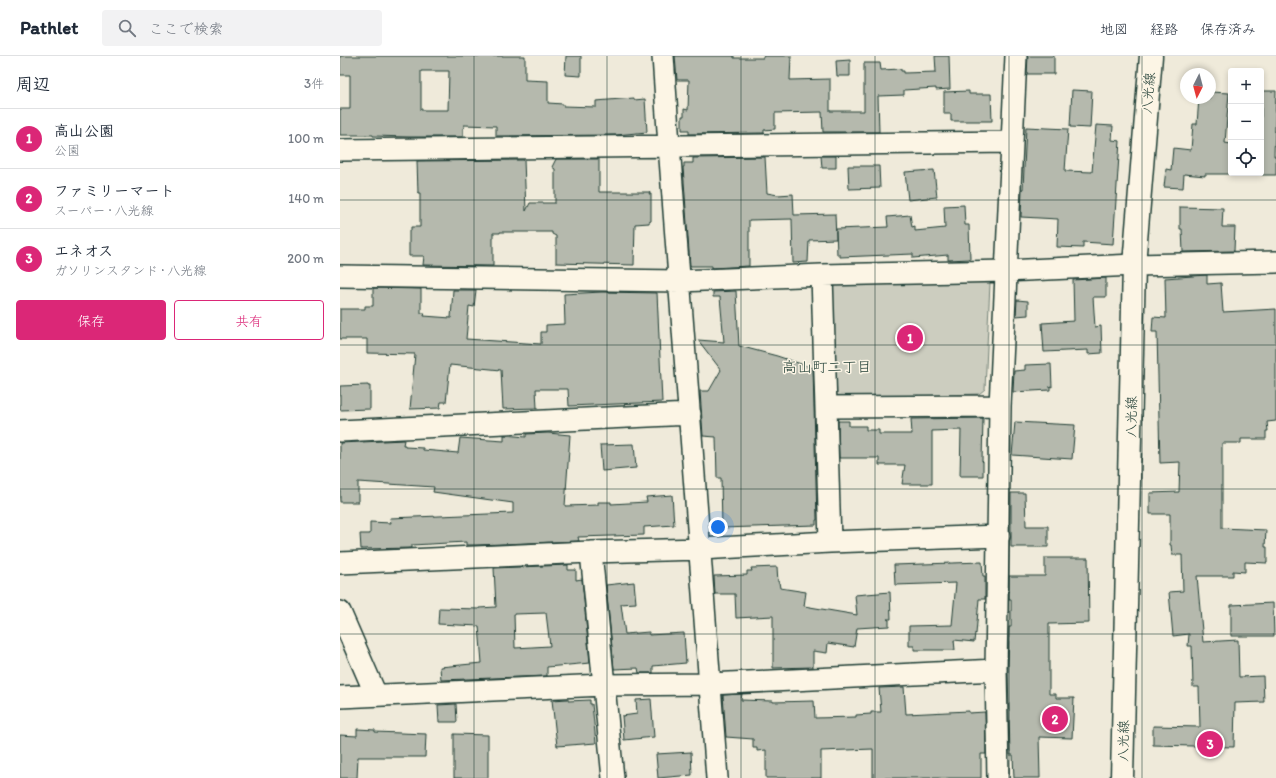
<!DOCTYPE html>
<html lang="ja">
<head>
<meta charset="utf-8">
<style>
	body { margin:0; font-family:Itim,"Klee One",sans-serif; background:#f2f2f3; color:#1f2937 }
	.controls { position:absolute; right:12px; top:12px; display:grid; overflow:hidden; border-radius:4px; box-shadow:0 2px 6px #0003 }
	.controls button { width:36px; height:36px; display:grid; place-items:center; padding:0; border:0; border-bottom:1px solid #e0e1e3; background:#fff; color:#1f2937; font:20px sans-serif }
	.compass { position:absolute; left:840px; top:12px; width:36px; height:36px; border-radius:50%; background:#fff; box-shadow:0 2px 6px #0003; rotate:186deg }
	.you { position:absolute; left:378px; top:471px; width:14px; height:14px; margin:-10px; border:3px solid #fff; border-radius:50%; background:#1a73e8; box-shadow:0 0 0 6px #1a73e833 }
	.badge { display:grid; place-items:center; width:26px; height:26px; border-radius:50%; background:#db2777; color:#fff; font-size:13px; font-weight:700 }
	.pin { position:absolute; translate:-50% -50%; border:2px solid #fff; box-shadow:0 1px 4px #0006 }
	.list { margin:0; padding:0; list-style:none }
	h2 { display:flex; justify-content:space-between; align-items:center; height:52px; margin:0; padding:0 16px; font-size:17px }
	h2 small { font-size:13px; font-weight:400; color:#747a83 }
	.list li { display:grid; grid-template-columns:26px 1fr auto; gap:12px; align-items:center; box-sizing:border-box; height:60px; padding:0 16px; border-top:1px solid #e0e1e3 }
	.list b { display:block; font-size:15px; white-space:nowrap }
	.list p { margin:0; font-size:13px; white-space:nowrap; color:#747a83 }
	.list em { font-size:13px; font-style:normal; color:#747a83 }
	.actions { display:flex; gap:8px; padding:12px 16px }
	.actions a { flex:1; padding:9px 0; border:1px solid #db2777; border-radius:4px; text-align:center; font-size:14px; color:#db2777 }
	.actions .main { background:#db2777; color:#fff }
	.icon { flex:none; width:22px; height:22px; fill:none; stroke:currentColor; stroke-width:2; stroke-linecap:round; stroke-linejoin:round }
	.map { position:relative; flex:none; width:936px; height:722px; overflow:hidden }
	header { display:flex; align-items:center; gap:24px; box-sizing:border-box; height:56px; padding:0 20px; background:#fff; border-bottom:1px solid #e0e1e3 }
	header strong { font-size:19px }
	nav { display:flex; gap:22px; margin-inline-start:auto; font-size:14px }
	.search { width:280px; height:36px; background:#f2f2f3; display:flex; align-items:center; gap:10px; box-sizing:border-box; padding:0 14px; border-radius:4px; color:#747a83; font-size:15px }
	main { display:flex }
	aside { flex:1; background:#fff }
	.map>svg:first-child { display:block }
	.green { fill:#cccdbf; stroke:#76857a }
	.building { fill:#b5b9ad; stroke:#1f3d34; fill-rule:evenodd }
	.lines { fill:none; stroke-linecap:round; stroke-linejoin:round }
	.minor-casing { stroke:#1f3d34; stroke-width:24 }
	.tertiary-casing { stroke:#1f3d34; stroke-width:25 }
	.minor { stroke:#fcf5e5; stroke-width:21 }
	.tertiary { stroke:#fcf5e5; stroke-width:22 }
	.grid { fill:none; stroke:#1f3d34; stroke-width:1; stroke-opacity:0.55 }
	.labels { text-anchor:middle; stroke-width:3; stroke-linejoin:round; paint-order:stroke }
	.street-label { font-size:14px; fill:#1f3d34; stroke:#fcf5e5 }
	.neighbourhood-label { font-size:15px; fill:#1f3d34; stroke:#fcf5e5 }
</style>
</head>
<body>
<header>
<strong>Pathlet</strong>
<div class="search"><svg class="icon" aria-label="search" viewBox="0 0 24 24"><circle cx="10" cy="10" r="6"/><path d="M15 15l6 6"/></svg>ここで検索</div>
<nav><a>地図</a><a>経路</a><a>保存済み</a></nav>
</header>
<main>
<aside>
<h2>周辺<small>3件</small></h2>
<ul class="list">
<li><span class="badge">1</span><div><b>高山公園</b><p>公園</p></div><em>100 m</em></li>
<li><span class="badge">2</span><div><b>ファミリーマート</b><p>スーパー · 八光線</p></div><em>140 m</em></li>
<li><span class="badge">3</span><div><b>エネオス</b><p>ガソリンスタンド · 八光線</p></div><em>200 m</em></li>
</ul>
<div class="actions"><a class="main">保存</a><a>共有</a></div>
</aside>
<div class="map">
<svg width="936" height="722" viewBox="0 0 936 722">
	<rect width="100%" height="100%" fill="#efeada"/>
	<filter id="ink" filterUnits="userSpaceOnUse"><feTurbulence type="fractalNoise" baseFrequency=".025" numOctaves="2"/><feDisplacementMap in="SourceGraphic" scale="8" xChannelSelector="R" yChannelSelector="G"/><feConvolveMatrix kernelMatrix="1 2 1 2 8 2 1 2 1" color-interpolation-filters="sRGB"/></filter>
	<g filter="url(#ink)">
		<path class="green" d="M 644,222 L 650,227 L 645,333 L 639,338 L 500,342 L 494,336 L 492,231 L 497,226 Z"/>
		<path class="building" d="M 0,0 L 185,0 L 185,24 L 208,25 L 208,47 L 223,48 L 223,50 L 256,51 L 256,45 L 294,42 L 294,44 L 305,43 L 307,76 L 276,79 L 156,80 L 156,70 L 124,69 L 124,72 L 123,72 L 123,81 L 69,81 L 33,80 L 33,79 L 0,79 L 0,53 L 10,53 L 10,19 L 0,19 ZM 81,15 L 109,15 L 108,54 L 81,54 Z
			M 226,0 L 241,0 L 241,20 L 225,19 Z
			M 335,0 L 394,0 L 394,2 L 423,2 L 423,0 L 451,0 L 450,24 L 490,23 L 490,55 L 524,55 L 524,7 L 540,7 L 541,14 L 561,13 L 561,15 L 564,15 L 564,17 L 596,16 L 595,0 L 609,0 L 610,33 L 596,34 L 596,32 L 564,34 L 564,39 L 538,40 L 539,76 L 483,76 L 482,56 L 435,57 L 435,73 L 424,74 L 424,77 L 349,78 L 349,74 L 342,74 L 342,60 L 344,60 L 344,53 L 348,54 L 349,24 L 337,24 Z
			M 688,0 L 714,0 L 714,18 L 687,18 Z
			M 510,4 L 510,20 L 497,20 L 496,5 Z
			M 732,34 L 752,35 L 750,72 L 730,71 Z
			M 629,35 L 629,38 L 651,38 L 652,65 L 611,65 L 611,58 L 604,58 L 604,36 Z
			M 921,35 L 936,35 L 934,100 L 936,100 L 936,119 L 921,119 Z
			M 870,36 L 889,37 L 885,87 L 891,88 L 891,118 L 865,118 L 865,120 L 844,118 L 843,132 L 824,131 L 826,113 L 831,114 L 833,92 L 851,94 L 853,68 L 857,68 L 859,42 L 870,42 Z
			M 756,69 L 773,70 L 772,84 L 780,85 L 773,188 L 743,186 L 743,192 L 717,191 L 718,163 L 681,161 L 682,133 L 683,133 L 686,71 L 728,73 L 725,115 L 752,116 Z
			M 481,100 L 496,100 L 496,112 L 482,112 Z
			M 425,101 L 427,137 L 438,139 L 453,138 L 454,159 L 495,158 L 496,183 L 469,184 L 468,206 L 453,207 L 452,163 L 409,164 L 409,210 L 372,212 L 372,210 L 350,210 L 343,111 L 344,111 L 344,107 L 353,107 L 353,102 Z
			M 216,103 L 259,103 L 259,136 L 310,136 L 309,138 L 311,138 L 311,165 L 309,166 L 309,167 L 295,168 L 294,209 L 216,207 L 216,180 L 212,178 L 212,176 L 160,176 L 160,177 L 153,177 L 153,210 L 83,209 L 84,200 L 69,200 L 69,175 L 71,175 L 71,171 L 80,171 L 80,137 L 78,137 L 77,105 L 184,104 L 186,155 L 190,147 L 215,147 L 215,113 L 212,111 Z
			M 508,110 L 539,110 L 540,132 L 509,133 Z
			M 594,114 L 597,141 L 568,144 L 565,116 Z
			M 624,149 L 625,169 L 629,169 L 630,203 L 608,204 L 608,199 L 573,202 L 573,198 L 500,201 L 500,199 L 497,199 L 496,173 L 548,171 L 547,161 L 570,159 L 572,171 L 575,170 L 575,175 L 605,172 L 604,150 Z
			M 840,151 L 883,152 L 882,171 L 895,171 L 894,195 L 843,196 L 842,173 L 840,173 Z
			M 867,219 L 867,228 L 881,227 L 883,256 L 936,253 L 936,365 L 927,366 L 928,375 L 926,375 L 926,383 L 901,383 L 901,387 L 882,387 L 882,472 L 926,474 L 925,491 L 927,491 L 927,507 L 905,506 L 905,516 L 893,515 L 893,520 L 857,520 L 863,586 L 898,584 L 899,621 L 923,620 L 924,646 L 895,647 L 894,691 L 813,689 L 813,670 L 860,671 L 859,631 L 853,631 L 852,590 L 848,590 L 849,578 L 833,580 L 829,536 L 843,535 L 842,499 L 832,499 L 831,489 L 830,489 L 830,458 L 810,458 L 810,437 L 839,436 L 840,406 L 820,407 L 817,276 L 812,276 L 813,261 L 826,262 L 825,222 Z
			M 766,222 L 766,241 L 753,241 L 755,271 L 761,270 L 762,297 L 748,298 L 748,294 L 704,296 L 702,267 L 734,265 L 733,224 Z
			M 33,232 L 81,233 L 81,257 L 85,257 L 84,260 L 111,262 L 113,234 L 136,234 L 134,251 L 129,250 L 126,283 L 201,288 L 201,276 L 206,276 L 206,269 L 225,268 L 224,238 L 262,236 L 317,237 L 322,346 L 229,350 L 228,333 L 196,333 L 197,352 L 163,353 L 161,314 L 110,309 L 106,346 L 101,346 L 100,352 L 70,353 L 75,298 L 27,297 L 27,283 L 0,283 L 0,253 L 25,253 L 25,250 L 33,250 Z
			M 396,235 L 399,290 L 437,300 L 473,312 L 477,464 L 476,464 L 476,469 L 382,472 L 381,422 L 377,422 L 376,381 L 363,380 L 360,335 L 369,335 L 381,314 L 358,284 L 384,286 L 380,241 L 373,241 L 373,236 Z
			M 677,244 L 688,245 L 688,259 L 676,260 Z
			M 711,308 L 712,331 L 710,330 L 710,334 L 673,336 L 674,315 L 685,314 L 685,309 Z
			M 28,329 L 28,330 L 30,330 L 30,353 L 0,354 L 0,330 Z
			M 643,362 L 642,405 L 643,406 L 643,420 L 620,420 L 621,374 L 592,375 L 592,428 L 562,428 L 565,409 L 539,409 L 539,402 L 499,402 L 498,365 L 509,365 L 509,370 L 526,370 L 526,374 L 539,374 L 539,378 L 572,378 L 571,363 Z
			M 675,366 L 735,369 L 732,403 L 672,399 Z
			M 208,377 L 230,379 L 225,450 L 258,449 L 258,446 L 271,446 L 271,448 L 307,446 L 306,441 L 332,439 L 334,469 L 304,471 L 304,479 L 238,481 L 239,485 L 137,489 L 126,489 L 126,486 L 72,489 L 72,492 L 21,493 L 20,478 L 30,478 L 30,466 L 51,467 L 50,462 L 173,457 L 173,447 L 93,436 L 94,431 L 18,426 L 18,446 L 0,446 L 0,387 L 64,384 L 63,389 L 65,389 L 65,391 L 83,392 L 83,394 L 118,397 L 120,382 L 164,385 L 164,379 L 186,381 L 186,378 Z
			M 294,388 L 296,412 L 262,415 L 260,389 Z
			M 671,437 L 685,437 L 686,470 L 708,470 L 708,491 L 671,491 Z
			M 705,502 L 748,502 L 749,567 L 709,568 L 709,638 L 716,638 L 716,642 L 734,642 L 732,682 L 699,681 L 700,722 L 674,722 L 673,699 L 670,699 L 668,614 L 669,571 L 671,571 L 671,543 L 669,543 L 669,520 L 705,520 Z
			M 642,506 L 643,520 L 645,520 L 645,543 L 639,543 L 636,578 L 635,577 L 634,586 L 614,584 L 615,594 L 574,594 L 574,590 L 569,590 L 569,570 L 612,569 L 616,527 L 555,529 L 554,509 Z
			M 228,509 L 228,514 L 236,514 L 236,524 L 242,523 L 250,607 L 207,611 L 207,620 L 101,624 L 100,611 L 142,607 L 139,570 L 98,568 L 99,552 L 139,553 L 139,552 L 156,551 L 154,512 ZM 206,557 L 210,590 L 175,592 L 174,558 Z
			M 437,511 L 438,526 L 439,526 L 440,532 L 466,536 L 464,550 L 517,559 L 515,539 L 550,536 L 551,563 L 547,563 L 549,564 L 549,570 L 517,572 L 514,591 L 488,587 L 487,597 L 473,595 L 473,611 L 433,612 L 433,560 L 396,562 L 395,538 L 375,538 L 374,520 L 407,519 L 407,515 L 412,515 L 411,512 Z
			M 294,526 L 296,547 L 281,548 L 285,578 L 309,576 L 309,579 L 344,577 L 346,607 L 313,610 L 313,617 L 299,617 L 298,612 L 274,613 L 266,529 Z
			M 933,547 L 934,580 L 891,580 L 891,549 Z
			M 564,631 L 566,658 L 629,655 L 629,657 L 645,656 L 646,698 L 641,698 L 641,722 L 533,722 L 533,693 L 481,695 L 481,722 L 426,722 L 426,694 L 417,695 L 417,692 L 413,692 L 413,683 L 386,681 L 383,639 L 402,638 L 401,644 L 433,645 L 433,646 L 474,645 L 475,662 L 516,661 L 516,659 L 531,658 L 531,656 L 541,656 L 539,632 Z
			M 228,643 L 228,645 L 250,644 L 250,648 L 252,648 L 256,687 L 217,690 L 212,644 Z
			M 311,643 L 314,681 L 284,684 L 282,660 L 297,658 L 296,644 Z
			M 116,648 L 117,666 L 99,666 L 98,649 Z
			M 17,673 L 35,674 L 35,676 L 86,678 L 85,701 L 18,701 L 17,722 L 0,722 L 0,679 L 17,680 Z
			M 114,678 L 148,679 L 148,722 L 114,722 Z
			M 351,696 L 352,719 L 318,722 L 316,698 Z"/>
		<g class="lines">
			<defs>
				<path id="minor" d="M 323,0 L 329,89 L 377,722
					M 0,94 L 672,86
					M 482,219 L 490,486
					M 0,220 L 340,225 L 482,219 L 666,215 L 794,209 L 936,206
					M 486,351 L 660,350
					M 0,375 L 350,358
					M 251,496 L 273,722
					M 0,507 L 251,496 L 360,493 L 490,486 L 659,480
					M 0,556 L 36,639
					M 0,641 L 264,629 L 370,628 L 656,614
					M 658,722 L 656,614 L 660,350 L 676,0"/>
				<path id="tertiary" d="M 782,722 L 794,209 L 811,0"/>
			</defs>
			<use href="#minor" class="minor-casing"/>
			<use href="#tertiary" class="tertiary-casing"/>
			<use href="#minor" class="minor"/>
			<use href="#tertiary" class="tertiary"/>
		</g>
	</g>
	<path class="grid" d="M 134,0 L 134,722M 267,0 L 267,722M 401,0 L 401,722M 535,0 L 535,722M 669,0 L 669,722M 802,0 L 802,722M 0,144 L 936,144M 0,289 L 936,289M 0,433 L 936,433M 0,578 L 936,578"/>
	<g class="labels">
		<g class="street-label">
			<text transform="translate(808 37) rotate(-85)" y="5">八光線</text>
			<text transform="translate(791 361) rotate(-89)" y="5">八光線</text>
			<text transform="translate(783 685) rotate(-89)" y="5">八光線</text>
		</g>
		<g class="neighbourhood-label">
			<text x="487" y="316">高山町二丁目</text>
		</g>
	</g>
</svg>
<div class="controls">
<button>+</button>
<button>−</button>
<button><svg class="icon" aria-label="locate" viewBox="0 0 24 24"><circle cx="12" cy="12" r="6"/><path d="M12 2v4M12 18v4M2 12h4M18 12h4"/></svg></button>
</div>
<svg class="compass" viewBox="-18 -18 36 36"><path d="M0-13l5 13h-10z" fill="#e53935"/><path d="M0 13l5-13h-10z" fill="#747a83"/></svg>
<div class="you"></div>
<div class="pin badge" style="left:570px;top:282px">1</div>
<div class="pin badge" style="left:715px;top:663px">2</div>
<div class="pin badge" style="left:870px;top:688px">3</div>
</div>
</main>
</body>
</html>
